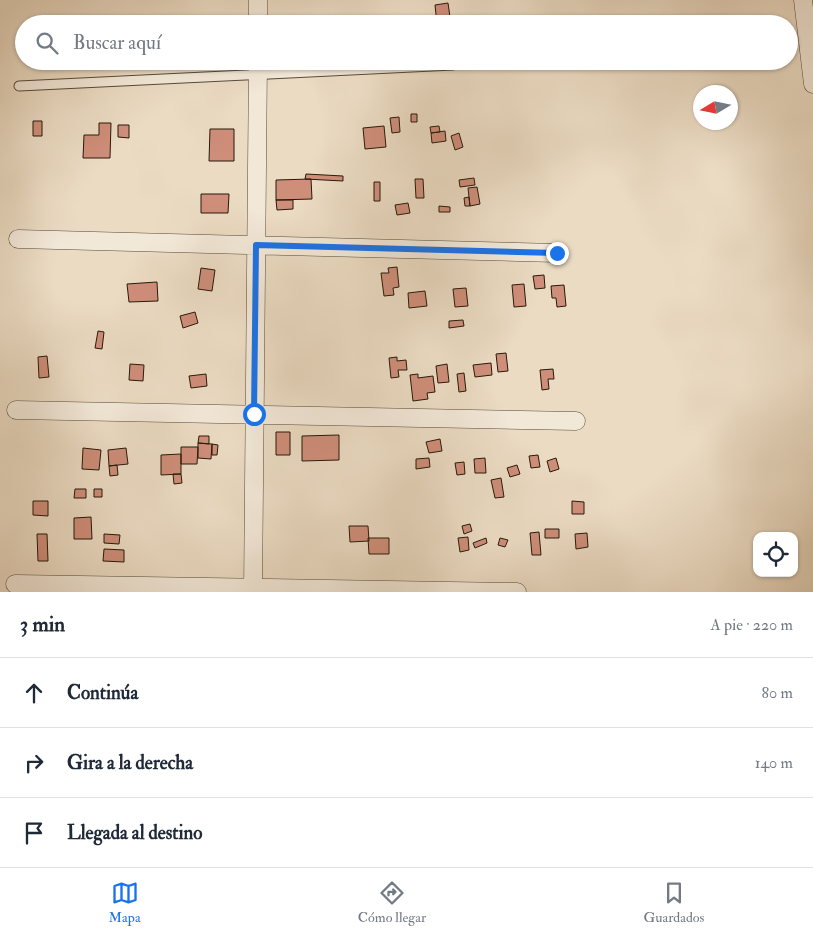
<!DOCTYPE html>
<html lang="es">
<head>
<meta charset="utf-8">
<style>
	body { margin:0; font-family:"IM FELL Double Pica",serif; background:#f2f2f3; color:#1f2937 }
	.controls { position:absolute; right:15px; bottom:15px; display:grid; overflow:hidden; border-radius:10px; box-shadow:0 1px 4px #0004 }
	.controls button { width:45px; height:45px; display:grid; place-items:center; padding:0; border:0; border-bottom:1px solid #e0e1e3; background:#fff; color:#1f2937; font:25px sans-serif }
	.compass { position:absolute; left:693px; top:85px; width:45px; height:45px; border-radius:50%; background:#fff; box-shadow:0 1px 4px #0004; rotate:260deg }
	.stop { position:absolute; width:15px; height:15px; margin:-11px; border:4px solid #1a73e8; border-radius:50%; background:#fff }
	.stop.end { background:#1a73e8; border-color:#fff; box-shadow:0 1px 5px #0008 }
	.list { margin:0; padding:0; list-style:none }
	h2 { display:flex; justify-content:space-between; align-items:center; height:65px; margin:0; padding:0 20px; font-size:21px }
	h2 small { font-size:16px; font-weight:400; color:#747a83 }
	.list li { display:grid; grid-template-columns:32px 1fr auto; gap:15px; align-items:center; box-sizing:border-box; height:70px; padding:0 20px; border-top:1px solid #e0e1e3 }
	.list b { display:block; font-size:19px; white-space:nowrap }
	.list em { font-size:16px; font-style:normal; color:#747a83 }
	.icon { flex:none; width:28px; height:28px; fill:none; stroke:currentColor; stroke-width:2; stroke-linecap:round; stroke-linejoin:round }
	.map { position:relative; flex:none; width:813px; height:592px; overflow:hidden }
	.search { position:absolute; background:#fff; box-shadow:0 1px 4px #0004; left:15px; right:15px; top:15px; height:55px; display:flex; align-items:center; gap:12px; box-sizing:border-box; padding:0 18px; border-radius:28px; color:#747a83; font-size:19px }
	.sheet { height:275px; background:#fff }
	nav { display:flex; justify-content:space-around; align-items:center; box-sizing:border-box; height:70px; border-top:1px solid #e0e1e3; background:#fff; font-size:14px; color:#747a83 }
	nav a { display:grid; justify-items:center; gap:2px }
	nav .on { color:#1a73e8 }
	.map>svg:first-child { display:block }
	.building { fill:#cf8e7a; stroke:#26190a }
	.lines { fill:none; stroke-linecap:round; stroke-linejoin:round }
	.lane-casing { stroke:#574a38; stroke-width:11 }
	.street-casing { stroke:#574a38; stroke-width:19 }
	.lane { stroke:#f2e8d8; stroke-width:9 }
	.street { stroke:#f2e8d8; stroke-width:18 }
	.route { stroke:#1a73e8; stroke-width:6 }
</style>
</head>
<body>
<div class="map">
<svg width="813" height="592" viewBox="0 0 813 592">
	<rect width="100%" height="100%" fill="#ebdbc3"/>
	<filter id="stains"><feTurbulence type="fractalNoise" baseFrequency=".004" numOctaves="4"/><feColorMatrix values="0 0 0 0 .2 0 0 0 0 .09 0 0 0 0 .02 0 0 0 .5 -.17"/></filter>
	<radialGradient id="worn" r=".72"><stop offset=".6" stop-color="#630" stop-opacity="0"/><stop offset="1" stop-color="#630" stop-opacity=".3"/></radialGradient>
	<path class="building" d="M 448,3 L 451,24 L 437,24 L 435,5 Z
		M 137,18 L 155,18 L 155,24 L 137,24 Z
		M 411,114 L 417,114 L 417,122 L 411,122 Z
		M 399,117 L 400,132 L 392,133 L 390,118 Z
		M 33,121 L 42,121 L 42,136 L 33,136 Z
		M 99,123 L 111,123 L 110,158 L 83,158 L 84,135 L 99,135 Z
		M 118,125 L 129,125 L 129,138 L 118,137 Z
		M 384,126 L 386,147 L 365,149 L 363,128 Z
		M 439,126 L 440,132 L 431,133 L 430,127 Z
		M 210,129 L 234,129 L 234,161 L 209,161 Z
		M 445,131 L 446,141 L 432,143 L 431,133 Z
		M 459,133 L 463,147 L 455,150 L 451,136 Z
		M 306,174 L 343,176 L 343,181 L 305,179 Z
		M 474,178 L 475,185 L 460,187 L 459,180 Z
		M 311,179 L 312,199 L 276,200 L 276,180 Z
		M 415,179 L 423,179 L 424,198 L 416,198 Z
		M 374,182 L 380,182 L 380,201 L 374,201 Z
		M 477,187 L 480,204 L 470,206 L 468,188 Z
		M 201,194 L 229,194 L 228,213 L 201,213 Z
		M 469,197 L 470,206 L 465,206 L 464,198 Z
		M 276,200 L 293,200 L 293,209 L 277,210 Z
		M 408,203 L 410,213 L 397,215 L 395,205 Z
		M 439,206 L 450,207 L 450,212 L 439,212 Z
		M 397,267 L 399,287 L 393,288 L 394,295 L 384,296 L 381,273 L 389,273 L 388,268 Z
		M 201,268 L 215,270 L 212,291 L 198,289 Z
		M 544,275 L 545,288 L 535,289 L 533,276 Z
		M 157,282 L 158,301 L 129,302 L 127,284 Z
		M 524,284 L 526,306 L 514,307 L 512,285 Z
		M 564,285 L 566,306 L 557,307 L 556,298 L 552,298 L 551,286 Z
		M 466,288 L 468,306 L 455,307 L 453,289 Z
		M 425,291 L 427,306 L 409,308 L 408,293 Z
		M 195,312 L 198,323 L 183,328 L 180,316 Z
		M 463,320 L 464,326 L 449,328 L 449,321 Z
		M 98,331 L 104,332 L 102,349 L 95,348 Z
		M 506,353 L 508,371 L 498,372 L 496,354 Z
		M 47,356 L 49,377 L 39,378 L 38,357 Z
		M 397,357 L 397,361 L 406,360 L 407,370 L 398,370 L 399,377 L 391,378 L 389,358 Z
		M 491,363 L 492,375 L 475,377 L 473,365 Z
		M 130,364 L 144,365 L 143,381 L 129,380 Z
		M 447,364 L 449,382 L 438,383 L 436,366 Z
		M 553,369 L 554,379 L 548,379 L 549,389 L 542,390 L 540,370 Z
		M 464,373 L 466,391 L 459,392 L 457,374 Z
		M 206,374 L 207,386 L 191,388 L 189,376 Z
		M 418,374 L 418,378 L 433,376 L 435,392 L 427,393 L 428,399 L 413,401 L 410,375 Z
		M 276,432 L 290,432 L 290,455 L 276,455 Z
		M 339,435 L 339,460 L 302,461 L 302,436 Z
		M 199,436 L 209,436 L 209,444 L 198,443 Z
		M 440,439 L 442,451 L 429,453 L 426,442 Z
		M 198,443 L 212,444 L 211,459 L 198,458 Z
		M 212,444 L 218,445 L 217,455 L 212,455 Z
		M 181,447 L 198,447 L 197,464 L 181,464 Z
		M 83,448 L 101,450 L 99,470 L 82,469 Z
		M 126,448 L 128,464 L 109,466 L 108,450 Z
		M 181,454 L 181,474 L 161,475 L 161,455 Z
		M 538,455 L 540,467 L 531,468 L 529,456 Z
		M 429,458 L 430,467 L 416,469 L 416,459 Z
		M 485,458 L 486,473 L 475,473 L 474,459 Z
		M 556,458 L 559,469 L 550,472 L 547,461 Z
		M 464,462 L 465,474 L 457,475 L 455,463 Z
		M 117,465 L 118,475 L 110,476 L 109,466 Z
		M 517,465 L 520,474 L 510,477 L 507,468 Z
		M 173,474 L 181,474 L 182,483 L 174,484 Z
		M 501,478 L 504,497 L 495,498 L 491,480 Z
		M 75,489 L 86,489 L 86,498 L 74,498 Z
		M 94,489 L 102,489 L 102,497 L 94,497 Z
		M 33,501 L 48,501 L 48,516 L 33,515 Z
		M 572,501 L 584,502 L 584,514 L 572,514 Z
		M 91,517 L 92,539 L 74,539 L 74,518 Z
		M 470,524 L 472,531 L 464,534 L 462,526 Z
		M 349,526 L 368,526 L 369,541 L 350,542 Z
		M 545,529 L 559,529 L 559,538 L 545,538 Z
		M 539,532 L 541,555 L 532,555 L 530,533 Z
		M 587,533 L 588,547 L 576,549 L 575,534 Z
		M 37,534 L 47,534 L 48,561 L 38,561 Z
		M 104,534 L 120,535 L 119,544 L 104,543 Z
		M 468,537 L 469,550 L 460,552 L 458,538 Z
		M 368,538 L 389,538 L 389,554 L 369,554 Z
		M 486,538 L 487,543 L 475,548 L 473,543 Z
		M 500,538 L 508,540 L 505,547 L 498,545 Z
		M 104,549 L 124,550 L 124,562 L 103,561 Z"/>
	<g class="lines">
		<defs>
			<path id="lane" d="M 19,86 L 453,65"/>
			<path id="street" d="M 803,0 L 813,84
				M 258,24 L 258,0
				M 18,239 L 557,253
				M 16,410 L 576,421
				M 15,584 L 517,592
				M 253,592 L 258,61"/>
		</defs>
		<use href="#lane" class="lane-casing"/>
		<use href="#street" class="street-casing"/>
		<use href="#lane" class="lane"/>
		<use href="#street" class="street"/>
	</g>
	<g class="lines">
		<path class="route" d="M 254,414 L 256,245 L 557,253"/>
	</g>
	<rect width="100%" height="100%" filter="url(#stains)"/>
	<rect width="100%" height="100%" fill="url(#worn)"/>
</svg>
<div class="controls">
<button><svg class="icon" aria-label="locate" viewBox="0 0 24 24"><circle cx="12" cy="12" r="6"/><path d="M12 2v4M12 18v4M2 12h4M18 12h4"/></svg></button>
</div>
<svg class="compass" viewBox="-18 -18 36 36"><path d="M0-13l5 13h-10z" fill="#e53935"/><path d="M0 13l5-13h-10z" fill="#747a83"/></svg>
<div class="stop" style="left:254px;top:414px"></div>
<div class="stop end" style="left:557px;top:253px"></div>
<div class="search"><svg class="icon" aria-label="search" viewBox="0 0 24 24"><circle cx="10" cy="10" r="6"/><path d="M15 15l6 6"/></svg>Buscar aquí</div>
</div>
<section class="sheet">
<h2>3 min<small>A pie · 220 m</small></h2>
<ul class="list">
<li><svg class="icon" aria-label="ahead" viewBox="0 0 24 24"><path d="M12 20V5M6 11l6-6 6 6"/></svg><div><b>Continúa</b></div><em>80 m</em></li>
<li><svg class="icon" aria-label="right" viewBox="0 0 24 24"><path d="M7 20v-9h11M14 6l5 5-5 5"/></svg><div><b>Gira a la derecha</b></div><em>140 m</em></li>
<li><svg class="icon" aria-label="arrive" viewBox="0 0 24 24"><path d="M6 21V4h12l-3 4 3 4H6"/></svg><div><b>Llegada al destino</b></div></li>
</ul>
</section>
<nav>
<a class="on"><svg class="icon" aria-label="map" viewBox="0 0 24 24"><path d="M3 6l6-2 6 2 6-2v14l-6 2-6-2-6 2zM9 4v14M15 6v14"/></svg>Mapa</a>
<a><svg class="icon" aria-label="directions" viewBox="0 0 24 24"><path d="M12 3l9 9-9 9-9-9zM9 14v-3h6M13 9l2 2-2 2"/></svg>Cómo llegar</a>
<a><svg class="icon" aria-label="saved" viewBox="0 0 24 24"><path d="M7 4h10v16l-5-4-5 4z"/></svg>Guardados</a>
</nav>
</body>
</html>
